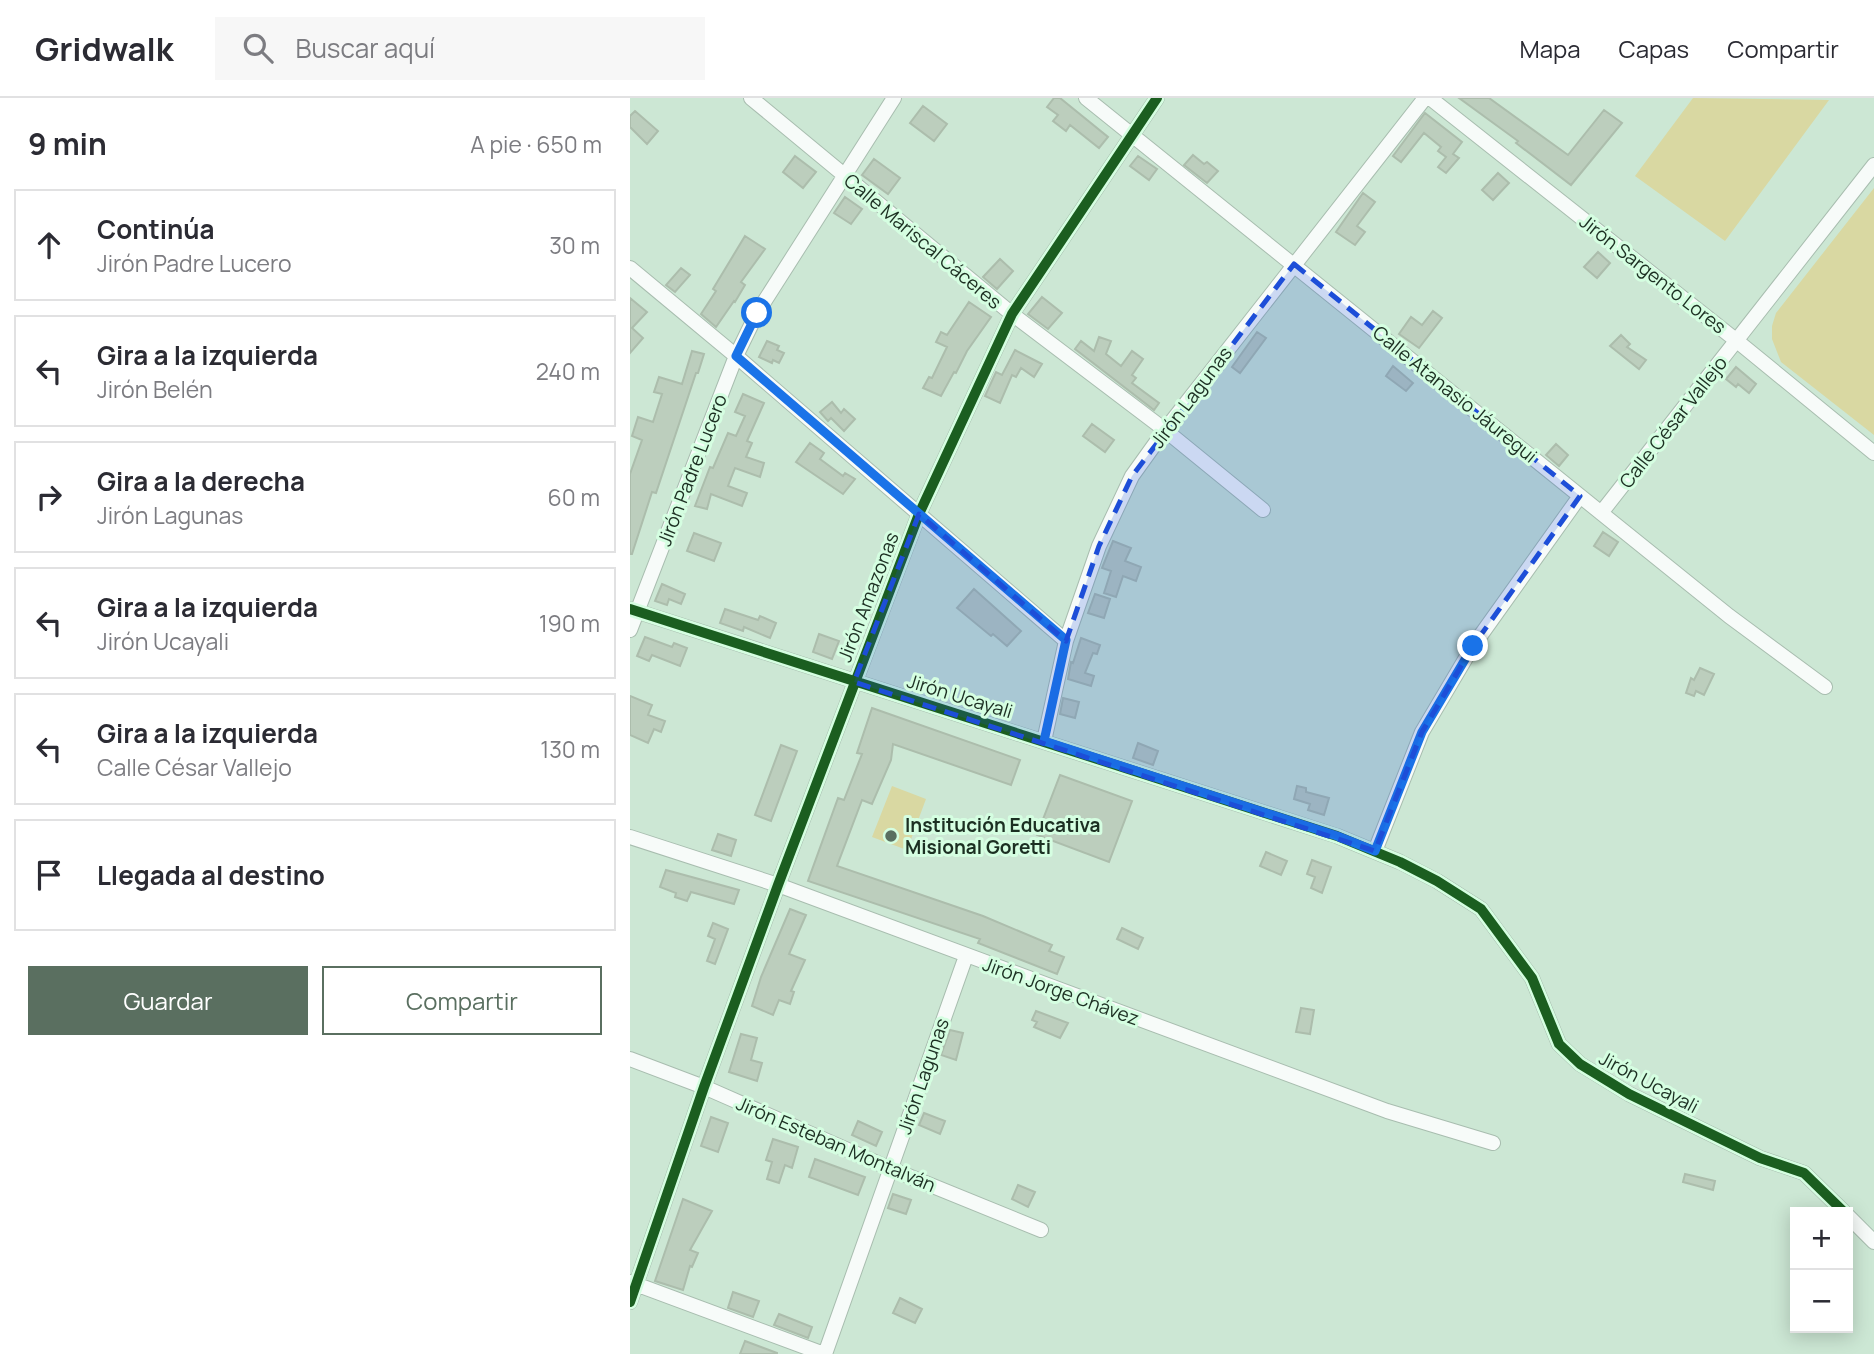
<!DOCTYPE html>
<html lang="es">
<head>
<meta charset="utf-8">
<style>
	body { margin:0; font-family:Manrope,sans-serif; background:#f7f7f7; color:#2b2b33 }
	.controls { position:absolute; right:21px; bottom:21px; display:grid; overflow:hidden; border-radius:0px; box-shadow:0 4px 18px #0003 }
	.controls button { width:63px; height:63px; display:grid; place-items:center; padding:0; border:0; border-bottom:2px solid #e1e1e2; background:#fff; color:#2b2b33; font:35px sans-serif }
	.stop { position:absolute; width:21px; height:21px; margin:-16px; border:5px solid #1a73e8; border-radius:50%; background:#fff }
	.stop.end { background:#1a73e8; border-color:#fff; box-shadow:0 2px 7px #0008 }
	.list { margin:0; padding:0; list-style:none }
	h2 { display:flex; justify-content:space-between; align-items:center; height:91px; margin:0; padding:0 28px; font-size:30px }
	h2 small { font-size:23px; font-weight:400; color:#7c7c81 }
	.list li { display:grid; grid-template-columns:46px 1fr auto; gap:21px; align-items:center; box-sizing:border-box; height:112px; margin:0 14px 14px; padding:0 14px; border:2px solid #e1e1e2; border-radius:0px }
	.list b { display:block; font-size:26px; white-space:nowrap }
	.list p { margin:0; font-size:23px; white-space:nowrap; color:#7c7c81 }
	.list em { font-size:23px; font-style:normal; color:#7c7c81 }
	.actions { display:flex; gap:14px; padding:21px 28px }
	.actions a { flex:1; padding:16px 0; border:2px solid #5a6f60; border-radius:0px; text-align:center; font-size:24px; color:#5a6f60 }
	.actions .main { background:#5a6f60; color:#fff }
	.icon { flex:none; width:38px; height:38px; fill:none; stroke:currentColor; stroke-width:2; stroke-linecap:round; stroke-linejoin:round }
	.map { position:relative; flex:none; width:1244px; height:1256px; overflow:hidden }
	header { display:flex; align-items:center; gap:42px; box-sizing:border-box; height:98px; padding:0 35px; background:#fff; border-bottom:2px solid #e1e1e2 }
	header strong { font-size:33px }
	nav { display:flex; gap:38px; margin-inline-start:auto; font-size:24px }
	.search { width:490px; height:63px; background:#f7f7f7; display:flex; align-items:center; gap:18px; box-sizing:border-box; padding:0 24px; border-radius:0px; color:#7c7c81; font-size:26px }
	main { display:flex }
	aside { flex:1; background:#fff }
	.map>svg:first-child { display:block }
	.green { fill:#d9d8a2 }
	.building { fill:#bccebd; stroke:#acbdac; stroke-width:2 }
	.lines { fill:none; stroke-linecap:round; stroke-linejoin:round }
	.minor-casing { stroke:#a8bdaf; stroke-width:16 }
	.minor { stroke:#f7fbf9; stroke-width:14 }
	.cycleway-casing { stroke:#d5fee1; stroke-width:15 }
	.cycleway { stroke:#1b5e20; stroke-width:10 }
	.route { stroke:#1a73e8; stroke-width:9 }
	.marked { fill:#1d4ed8; fill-opacity:0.2; stroke:#1d4ed8; stroke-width:5; stroke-dasharray:14 9; stroke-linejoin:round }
	.poi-dot { fill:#5a6f60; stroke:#d5fee1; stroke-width:2.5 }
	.labels { text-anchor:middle; stroke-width:6; stroke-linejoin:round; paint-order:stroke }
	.street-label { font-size:19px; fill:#1c2f22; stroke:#d5fee1 }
	.poi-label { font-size:19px; font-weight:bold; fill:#1c2f22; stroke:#d5fee1; text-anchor:start }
</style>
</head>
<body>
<header>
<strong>Gridwalk</strong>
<div class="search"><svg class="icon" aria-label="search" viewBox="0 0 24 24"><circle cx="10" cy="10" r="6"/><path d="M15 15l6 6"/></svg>Buscar aquí</div>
<nav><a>Mapa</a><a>Capas</a><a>Compartir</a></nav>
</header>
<main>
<aside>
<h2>9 min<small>A pie · 650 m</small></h2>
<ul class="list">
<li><svg class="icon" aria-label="ahead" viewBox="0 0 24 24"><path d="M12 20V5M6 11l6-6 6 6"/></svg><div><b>Continúa</b><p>Jirón Padre Lucero</p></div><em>30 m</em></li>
<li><svg class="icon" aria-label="left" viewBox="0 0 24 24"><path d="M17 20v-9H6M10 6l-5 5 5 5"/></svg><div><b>Gira a la izquierda</b><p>Jirón Belén</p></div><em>240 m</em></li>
<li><svg class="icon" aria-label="right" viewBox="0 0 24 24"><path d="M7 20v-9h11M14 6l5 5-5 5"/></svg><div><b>Gira a la derecha</b><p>Jirón Lagunas</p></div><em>60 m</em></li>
<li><svg class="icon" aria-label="left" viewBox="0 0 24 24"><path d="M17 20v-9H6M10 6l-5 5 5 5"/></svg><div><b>Gira a la izquierda</b><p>Jirón Ucayali</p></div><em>190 m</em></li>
<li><svg class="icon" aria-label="left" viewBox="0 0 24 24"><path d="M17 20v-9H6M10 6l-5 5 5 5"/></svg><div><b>Gira a la izquierda</b><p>Calle César Vallejo</p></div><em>130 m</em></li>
<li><svg class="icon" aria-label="arrive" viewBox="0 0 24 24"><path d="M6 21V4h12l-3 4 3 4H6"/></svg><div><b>Llegada al destino</b></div></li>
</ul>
<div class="actions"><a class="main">Guardar</a><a>Compartir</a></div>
</aside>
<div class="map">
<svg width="1244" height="1256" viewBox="0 0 1244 1256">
	<rect width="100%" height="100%" fill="#cce7d4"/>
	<path class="green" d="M 1063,0 L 1199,2 L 1095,143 L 1005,78 Z
		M 1244,90 L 1244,337 L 1151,264 L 1142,241 L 1142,228 L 1146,215 Z
		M 262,688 L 296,701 L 277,752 L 242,739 Z"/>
	<path class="building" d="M 424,0 L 430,0 L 478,39 L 469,50 L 440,27 L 436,33 L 423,23 L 428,17 L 417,9 Z
		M 829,0 L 859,0 L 938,57 L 974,12 L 992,25 L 941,87 L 886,45 L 888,43 Z
		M 293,8 L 317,26 L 304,43 L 280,25 Z
		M 5,13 L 28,33 L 17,46 L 0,29 L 0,18 Z
		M 795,15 L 832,44 L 823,56 L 829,60 L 816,75 L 808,69 L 816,59 L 808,53 L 811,49 L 794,35 L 771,64 L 763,58 Z
		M 563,57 L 574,66 L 577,64 L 588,73 L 577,85 L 554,67 Z
		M 165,58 L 186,74 L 173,90 L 153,74 Z
		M 508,58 L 527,71 L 519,82 L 500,68 Z
		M 244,61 L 270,80 L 258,96 L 232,77 Z
		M 868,75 L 879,85 L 863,102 L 852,92 Z
		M 733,95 L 745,104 L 727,128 L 735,134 L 725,147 L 706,134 Z
		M 215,99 L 232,111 L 221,126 L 204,115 Z
		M 115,138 L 135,151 L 111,184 L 115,187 L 105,204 L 104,203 L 86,229 L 71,216 L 86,193 L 83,191 Z
		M 968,154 L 980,165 L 967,180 L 954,169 Z
		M 370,161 L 383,173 L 367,191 L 353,179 Z
		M 51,170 L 60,177 L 45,194 L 36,187 Z
		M 412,199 L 432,215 L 418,231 L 398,216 Z
		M 0,200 L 17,214 L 2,230 L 13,240 L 0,255 Z
		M 339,204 L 361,219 L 337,253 L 326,275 L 324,274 L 311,298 L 293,290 L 299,279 L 302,280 L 317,249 L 306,244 L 311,234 L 317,237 Z
		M 803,213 L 812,220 L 789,250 L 769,236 L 781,219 L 792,227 Z
		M 627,234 L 636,240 L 610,275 L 602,269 Z
		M 991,237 L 1000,246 L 997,249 L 1016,262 L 1009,271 L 980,248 Z
		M 469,239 L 481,243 L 476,256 L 491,268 L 502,253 L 513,261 L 502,277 L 506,280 L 502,285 L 529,305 L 524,312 L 445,251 L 451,243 L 464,253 Z
		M 137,243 L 149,248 L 147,252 L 154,255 L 149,265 L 143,262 L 142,265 L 129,259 Z
		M 385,252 L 412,266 L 404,279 L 391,270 L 386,279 L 382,277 L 370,305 L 355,298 L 366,274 L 372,277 Z
		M 62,253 L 74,256 L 68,275 L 66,275 L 26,395 L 22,394 L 2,456 L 0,456 L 0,376 L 12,342 L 2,338 L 8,319 L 23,324 L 32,296 L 24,294 L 29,279 L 52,286 Z
		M 763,268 L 783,285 L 776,293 L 756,278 Z
		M 1106,269 L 1126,286 L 1119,295 L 1108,286 L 1106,289 L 1096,281 Z
		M 113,296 L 134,305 L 117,343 L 122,345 L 116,359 L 134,365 L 130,379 L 105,370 L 98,388 L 117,395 L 112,408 L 81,396 L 77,411 L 65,408 L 80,369 L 83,370 L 98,335 L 106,338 L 115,318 L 105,314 Z
		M 202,304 L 211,315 L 214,311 L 225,321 L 214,333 L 201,320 L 198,323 L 190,314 Z
		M 462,326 L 484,342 L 475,354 L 453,338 Z
		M 180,345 L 194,355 L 190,361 L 213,378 L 215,375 L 225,381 L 213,396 L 166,364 Z
		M 926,346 L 938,357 L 929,368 L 916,357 Z
		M 973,434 L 988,444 L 979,458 L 964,448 Z
		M 64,435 L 91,445 L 84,463 L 57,453 Z
		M 483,443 L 501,450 L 495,463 L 511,469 L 506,483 L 493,478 L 486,499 L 474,495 L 481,473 L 472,470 Z
		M 32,486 L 55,496 L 51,506 L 39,501 L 37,507 L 25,503 Z
		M 344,491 L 391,533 L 377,548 L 363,536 L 361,538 L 327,510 Z
		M 465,496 L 480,501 L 474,520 L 458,515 Z
		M 95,511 L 128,522 L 130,518 L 146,525 L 140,540 L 114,529 L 113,533 L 90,525 Z
		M 189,536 L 209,543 L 202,561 L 183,554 Z
		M 15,539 L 42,549 L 44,545 L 57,550 L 50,568 L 22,557 L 19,563 L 7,558 Z
		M 451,540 L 470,547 L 467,556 L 463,555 L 455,575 L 464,578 L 461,588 L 438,581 L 441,564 L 443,565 Z
		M 1070,570 L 1084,576 L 1074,597 L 1066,593 L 1064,598 L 1056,595 L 1061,580 L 1064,582 Z
		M 0,598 L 22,607 L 18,617 L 35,623 L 31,634 L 24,631 L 18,645 L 0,637 Z
		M 433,600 L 449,604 L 445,620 L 430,616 Z
		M 242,610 L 390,662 L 381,687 L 263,646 L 261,662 L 242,706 L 232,702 L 207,768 L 353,818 L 422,847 L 419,853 L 434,859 L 427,876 L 348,845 L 350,841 L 178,783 L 208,700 L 214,702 L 232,656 L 227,655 Z
		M 508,645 L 528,653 L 523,667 L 503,660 Z
		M 151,647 L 167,653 L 141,723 L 125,717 Z
		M 430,677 L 502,703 L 479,764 L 407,737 Z
		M 667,688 L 676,690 L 676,694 L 699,700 L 694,717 L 678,712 L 680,706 L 664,701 Z
		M 88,736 L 106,742 L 101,758 L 82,752 Z
		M 636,754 L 657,763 L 651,777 L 630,768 Z
		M 682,762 L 701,769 L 692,795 L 681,790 L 685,779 L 677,776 Z
		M 36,772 L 109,792 L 104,806 L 61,794 L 57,803 L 45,799 L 46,795 L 30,789 Z
		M 160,811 L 176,817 L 159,856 L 175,862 L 161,893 L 164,894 L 160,906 L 149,902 L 143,917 L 122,908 L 131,879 Z
		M 83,825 L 98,831 L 85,866 L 77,863 L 85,841 L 78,838 Z
		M 492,830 L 513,840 L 508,851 L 487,841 Z
		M 671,910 L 684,912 L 680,936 L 666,934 Z
		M 406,913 L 438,925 L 430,940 L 404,929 L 407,924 L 402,922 Z
		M 320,932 L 333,935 L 326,962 L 311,957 Z
		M 111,936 L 127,940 L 121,962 L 132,965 L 127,983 L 99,974 Z
		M 294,1015 L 315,1023 L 310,1036 L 289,1027 Z
		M 81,1019 L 98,1025 L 88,1054 L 71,1048 Z
		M 228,1023 L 252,1034 L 246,1048 L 222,1037 Z
		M 143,1041 L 168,1049 L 162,1070 L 155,1067 L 149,1085 L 137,1081 L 142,1064 L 136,1062 Z
		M 185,1061 L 235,1079 L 228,1097 L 179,1079 Z
		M 1055,1076 L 1085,1083 L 1083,1092 L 1053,1084 Z
		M 388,1087 L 405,1094 L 398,1109 L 382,1101 Z
		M 263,1096 L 281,1102 L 276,1116 L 258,1110 Z
		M 53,1101 L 82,1113 L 60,1152 L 68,1155 L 62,1169 L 60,1168 L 53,1192 L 25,1183 Z
		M 103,1194 L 129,1203 L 123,1219 L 98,1210 Z
		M 270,1200 L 292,1211 L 285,1225 L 263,1215 Z
		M 149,1216 L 182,1229 L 178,1240 L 144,1227 Z
		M 115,1243 L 147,1255 L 147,1256 L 110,1256 Z"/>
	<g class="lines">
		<defs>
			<path id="minor" d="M 121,0 L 382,216 L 535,332 L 633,412
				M 456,0 L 1099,518 L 1195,589
				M 800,0 L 1107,243 L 1244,355
				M 0,170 L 106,258 L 436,543
				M 971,415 L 1244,67
				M 0,511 L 707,738 L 770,764 L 807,783 L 851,811 L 902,880 L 929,946 L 950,966 L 999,996 L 1130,1060 L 1174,1075 L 1214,1114
				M 0,532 L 106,258 L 127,215 L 264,0
				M 414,643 L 436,543 L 469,448 L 502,378 L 535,332 L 795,0
				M 0,739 L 148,787 L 757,1013 L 863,1045
				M 745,753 L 792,634 L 843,548 L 950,398
				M 0,961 L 74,989 L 261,1071 L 411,1132
				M 1218,1118 L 1244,1144
				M 0,1184 L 194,1256
				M 0,1204 L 74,989 L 148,787 L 289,416 L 382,216 L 527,0
				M 195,1256 L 336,858"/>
		</defs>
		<use href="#minor" class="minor-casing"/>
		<use href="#minor" class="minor"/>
		<defs>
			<path id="cycleway" d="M 0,511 L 707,738 L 770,764 L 807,783 L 851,811 L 902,880 L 929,946 L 950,966 L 999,996 L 1130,1060 L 1174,1075 L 1214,1114
				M 0,1204 L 74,989 L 148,787 L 289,416 L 382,216 L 527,0"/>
		</defs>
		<use href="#cycleway" class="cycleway-casing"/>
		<use href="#cycleway" class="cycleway"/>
	</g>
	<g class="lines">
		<path class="route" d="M 127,215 L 106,258 L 436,542 L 414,643 L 707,738 L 745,753 L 792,634 L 843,548"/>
	</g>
	<path class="marked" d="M 664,166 L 950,398 L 843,548 L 792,634 L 745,753 L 224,584 L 289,416 L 436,543 L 469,448 L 502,378 Z"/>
	<circle class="poi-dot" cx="261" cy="738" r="7"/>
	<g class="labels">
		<g class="street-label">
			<text transform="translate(293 143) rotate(40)" y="7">Calle Mariscal Cáceres</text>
			<text transform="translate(1023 176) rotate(38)" y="7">Jirón Sargento Lores</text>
			<text transform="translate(825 296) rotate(39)" y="7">Calle Atanasio Jáuregui</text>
			<text transform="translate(561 299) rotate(-53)" y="7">Jirón Lagunas</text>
			<text transform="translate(1043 324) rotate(-52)" y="7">Calle César Vallejo</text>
			<text transform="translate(62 372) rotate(-69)" y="7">Jirón Padre Lucero</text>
			<text transform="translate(238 499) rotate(-69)" y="7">Jirón Amazonas</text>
			<text transform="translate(330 598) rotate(17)" y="7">Jirón Ucayali</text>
			<text transform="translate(431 893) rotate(20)" y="7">Jirón Jorge Chávez</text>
			<text transform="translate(293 978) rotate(-71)" y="7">Jirón Lagunas</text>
			<text transform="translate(1019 984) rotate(28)" y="7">Jirón Ucayali</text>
			<text transform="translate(206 1046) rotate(23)" y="7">Jirón Esteban Montalván</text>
		</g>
		<g class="poi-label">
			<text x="275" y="734">Institución Educativa<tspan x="275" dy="22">Misional Goretti</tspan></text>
		</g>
	</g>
</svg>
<div class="controls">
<button>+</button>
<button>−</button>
</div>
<div class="stop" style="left:127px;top:215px"></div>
<div class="stop end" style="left:843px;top:548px"></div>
</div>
</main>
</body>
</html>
